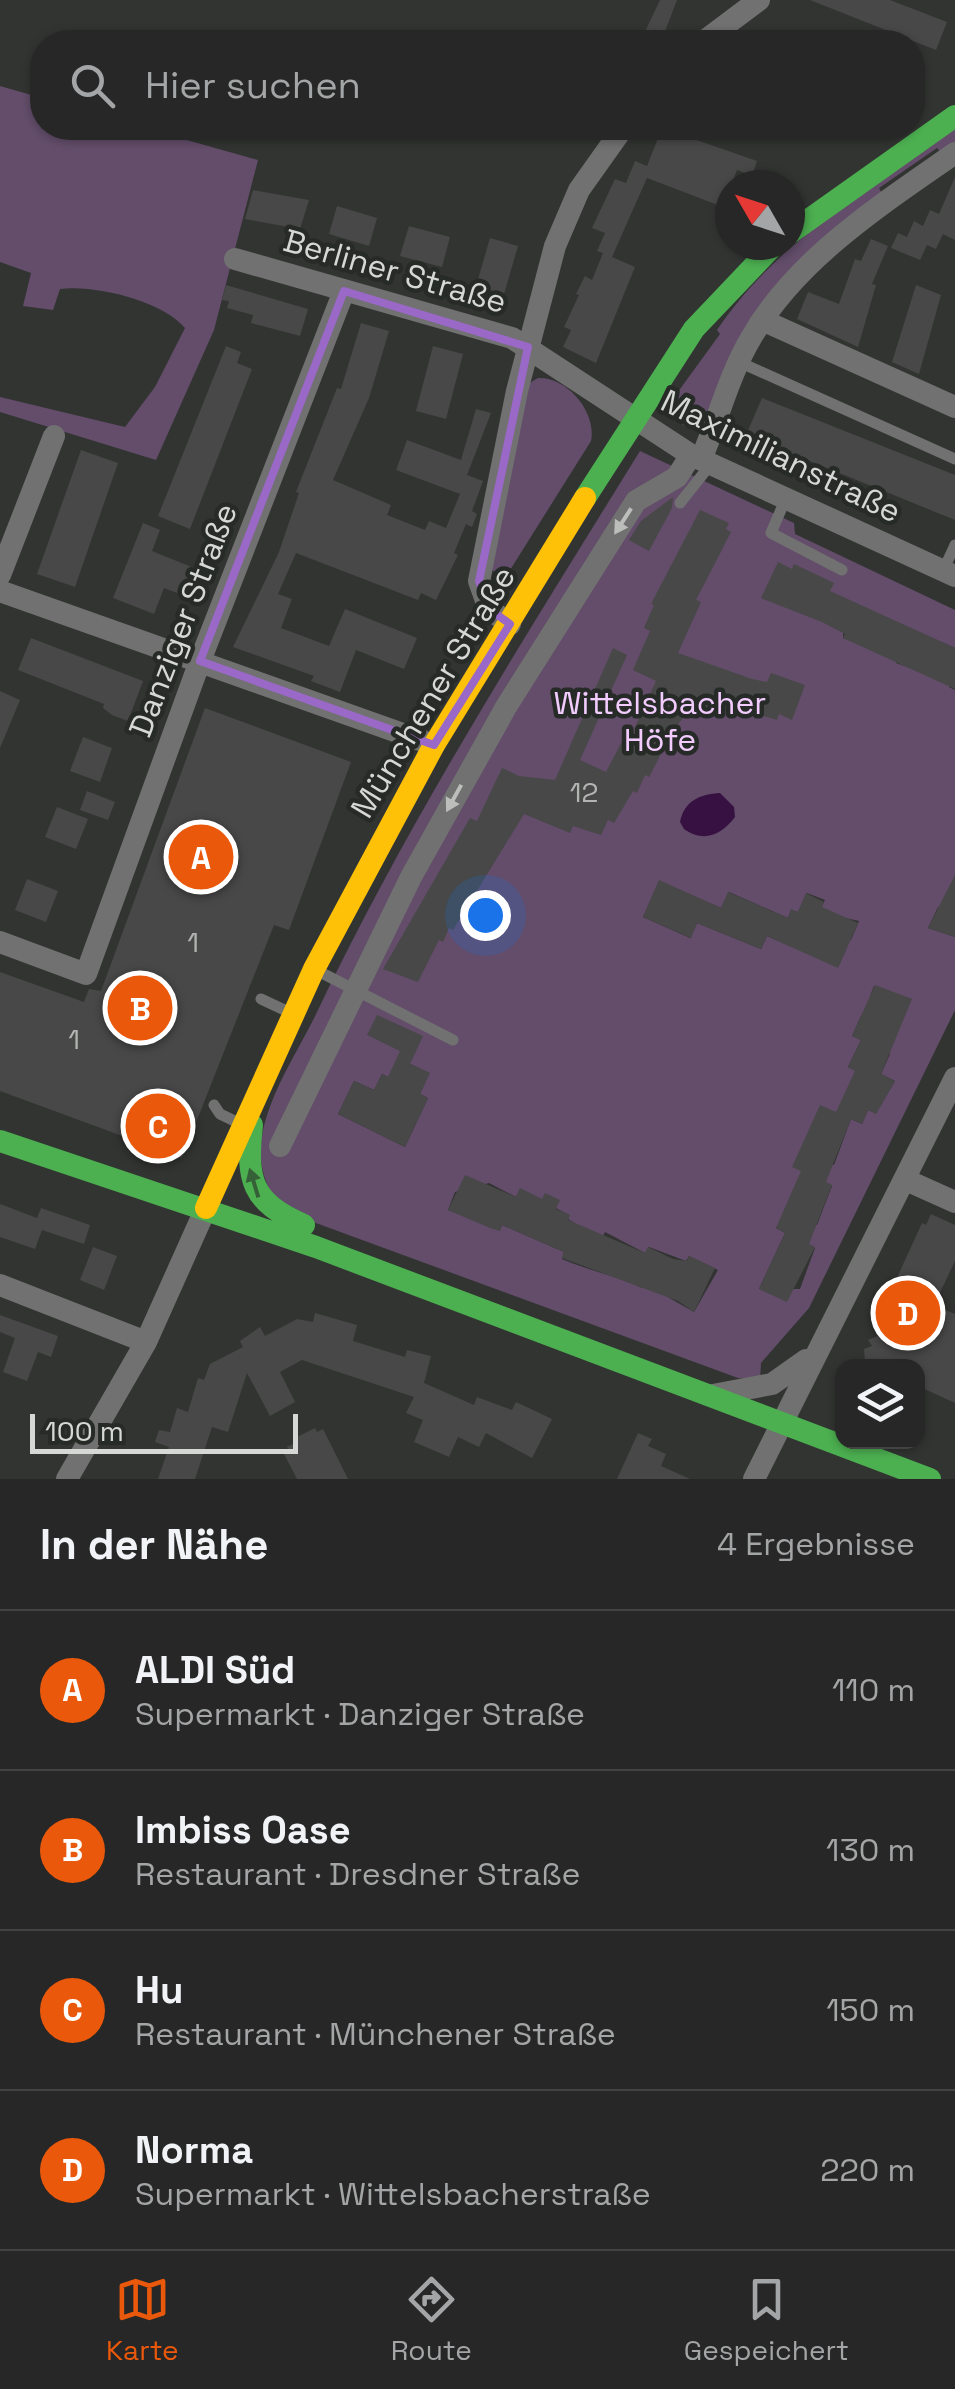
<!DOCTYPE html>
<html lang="de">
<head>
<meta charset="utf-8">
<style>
	body { margin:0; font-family:"Space Grotesk",sans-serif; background:#323332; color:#f1f3f6 }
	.controls { position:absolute; right:30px; bottom:30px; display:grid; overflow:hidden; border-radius:20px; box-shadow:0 2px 8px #0004 }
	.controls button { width:90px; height:90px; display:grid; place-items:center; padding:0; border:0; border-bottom:2px solid #424443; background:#262726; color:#f1f3f6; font:50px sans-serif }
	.compass { position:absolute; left:715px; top:170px; width:90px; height:90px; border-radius:50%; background:#262726; box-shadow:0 2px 8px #0004; rotate:309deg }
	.scale { position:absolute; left:30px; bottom:25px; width:268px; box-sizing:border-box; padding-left:10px; border:5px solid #d5d8d5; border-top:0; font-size:28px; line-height:35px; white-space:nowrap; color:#d5d8d5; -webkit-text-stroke:8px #272b27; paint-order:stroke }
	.you { position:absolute; left:485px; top:915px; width:35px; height:35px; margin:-25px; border:8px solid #fff; border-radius:50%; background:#1a73e8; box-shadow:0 0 0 15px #1a73e833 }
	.badge { display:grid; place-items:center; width:65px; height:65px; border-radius:50%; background:#ea580c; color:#fff; font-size:32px; font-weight:700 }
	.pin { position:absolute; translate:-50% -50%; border:5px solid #fff; box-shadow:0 2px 10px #0006 }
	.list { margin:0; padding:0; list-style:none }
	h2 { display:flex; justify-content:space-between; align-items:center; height:130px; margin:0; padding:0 40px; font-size:42px }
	h2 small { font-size:32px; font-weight:400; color:#a4a5a7 }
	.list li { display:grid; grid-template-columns:65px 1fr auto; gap:30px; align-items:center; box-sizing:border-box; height:160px; padding:0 40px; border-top:2px solid #424443 }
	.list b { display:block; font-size:38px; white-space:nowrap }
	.list p { margin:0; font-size:32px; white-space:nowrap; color:#a4a5a7 }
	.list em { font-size:32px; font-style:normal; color:#a4a5a7 }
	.icon { flex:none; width:55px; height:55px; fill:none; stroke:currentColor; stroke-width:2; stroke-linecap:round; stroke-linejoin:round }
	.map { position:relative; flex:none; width:955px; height:1479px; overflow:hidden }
	.search { position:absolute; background:#262726; box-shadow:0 2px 8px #0004; left:30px; right:30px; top:30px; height:110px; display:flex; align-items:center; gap:25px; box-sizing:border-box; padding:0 35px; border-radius:40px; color:#a4a5a7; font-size:38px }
	.sheet { height:770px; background:#262726 }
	nav { display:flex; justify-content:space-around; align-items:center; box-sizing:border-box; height:140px; border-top:2px solid #424443; background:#262726; font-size:28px; color:#a4a5a7 }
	nav a { display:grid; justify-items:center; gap:5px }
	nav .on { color:#ea580c }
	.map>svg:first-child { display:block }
	.green { fill:#634d6a; fill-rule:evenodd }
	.water { fill:#371141 }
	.building { fill:#474847 }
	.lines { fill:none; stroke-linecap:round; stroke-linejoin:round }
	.lane { stroke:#707170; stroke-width:11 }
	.street { stroke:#707170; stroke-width:22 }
	.fast { stroke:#4caf50; stroke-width:22 }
	.slow { stroke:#ffc107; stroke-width:22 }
	.oneway { fill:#bcbebc }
	.oneway2 { fill:#366037 }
	.marked { fill:none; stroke:#9a68c7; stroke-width:8; stroke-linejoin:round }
	.labels { text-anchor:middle; stroke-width:9; stroke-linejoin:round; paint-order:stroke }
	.number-label { font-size:28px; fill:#b2b4b2 }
	.street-label { font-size:32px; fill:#d5d8d5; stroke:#272b27 }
	.park-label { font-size:32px; fill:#f2ccfe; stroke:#272b27 }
</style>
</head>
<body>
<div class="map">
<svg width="955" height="1479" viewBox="0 0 955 1479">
	<rect width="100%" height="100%" fill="#323432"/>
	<path class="green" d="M 0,86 L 42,98 L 42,128 L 144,128 L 258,160 L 214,330 L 156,460 L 0,412 L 0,397 L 125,427 L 155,387 L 185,328 C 163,301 94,284 60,289 L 53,310 L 23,306 L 31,273 L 0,262 Z
		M 955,127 L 955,144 L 942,154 L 937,148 L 879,188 L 883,195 L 795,270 L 707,431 L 684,426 L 676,417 L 675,396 L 720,334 L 717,330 C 775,243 871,187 955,127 Z
		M 538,378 C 568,377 597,413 591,441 L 505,578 L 490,569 L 528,384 Z
		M 640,451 L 794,523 L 795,534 L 955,610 L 955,648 L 845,599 L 843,638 L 898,658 L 896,663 L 951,682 L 949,687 L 955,690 L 955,875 L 947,910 L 938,907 L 928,928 L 955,937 L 955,1010 L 809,1308 L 761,1363 L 760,1380 L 738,1378 L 286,1212 C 268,1194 259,1172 261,1144 C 265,1099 298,1052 317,1012 C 410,817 527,634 640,451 ZM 659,881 L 721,908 L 729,892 L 788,918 L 791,910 L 798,912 L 807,893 L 825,900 L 819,912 L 859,921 L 851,940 L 845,938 L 846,950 L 838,967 L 767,936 L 761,949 L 697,923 L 690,938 L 643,917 ZM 874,986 L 911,999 L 881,1049 L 890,1054 L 881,1074 L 895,1081 L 876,1113 L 868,1110 L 862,1124 L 851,1119 L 834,1165 L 828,1163 L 820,1180 L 832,1186 L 817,1225 L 811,1223 L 803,1241 L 815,1248 L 800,1289 L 759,1289 L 785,1233 L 776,1228 L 797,1194 L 792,1192 L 860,1073 L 848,1067 L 861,1040 L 852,1036 L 861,1016 L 879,1000 L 870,996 ZM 404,1061 L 429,1073 L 420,1094 L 428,1098 L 405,1147 L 338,1114 L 354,1081 L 374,1090 L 382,1074 L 388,1077 ZM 489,1183 L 516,1197 L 520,1189 L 569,1215 L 568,1219 L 601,1240 L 605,1232 L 645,1253 L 649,1247 L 686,1261 L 689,1256 L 718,1270 L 694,1312 L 645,1284 L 642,1288 C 614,1275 593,1272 562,1259 L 564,1252 L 502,1225 L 500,1230 L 448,1210 L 455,1192 Z"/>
	<path class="water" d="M 720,793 L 734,807 L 735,817 C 721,835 704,843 684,829 L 680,822 C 684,801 700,794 720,793 Z"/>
	<path class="building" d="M 660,0 L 677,0 L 661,42 L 640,42 Z
		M 810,0 L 890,0 L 947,22 L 936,50 Z
		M 662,128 L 757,161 L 752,176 L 737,170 L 723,207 L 647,178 L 612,257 L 635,267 L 596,363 L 563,347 L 571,330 L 564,327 L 579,295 L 576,294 L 585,276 L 592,280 L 603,253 L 597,251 L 605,233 L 592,228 L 615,179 L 626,183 L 635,161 L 647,166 Z
		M 955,177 L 955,240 L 943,234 L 936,249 L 927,245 L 920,260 L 891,248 L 898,233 L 907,237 L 914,221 L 923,226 L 930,210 L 939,214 Z
		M 253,190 L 309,200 L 300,229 L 245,219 Z
		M 337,206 L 377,218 L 369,246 L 329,234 Z
		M 409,226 L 450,237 L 442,267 L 400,256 Z
		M 490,238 L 518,246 L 504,294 L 476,286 Z
		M 871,239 L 888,246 L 872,284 L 876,285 L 858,347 L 797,319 L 808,292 L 839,304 L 855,259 L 861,261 Z
		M 226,285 L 308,309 L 300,336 L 251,323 L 253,315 L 227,308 L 229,301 L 222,300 Z
		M 916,285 L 941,295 L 919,374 L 892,362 Z
		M 361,323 L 389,331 L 369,398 L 333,480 L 391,505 L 387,515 L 425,530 L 429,521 L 446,528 L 460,494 L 396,470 L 407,440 L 461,460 L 476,409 L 491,413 L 467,475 L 483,481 L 472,511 L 477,514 L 472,527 L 466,524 L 454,553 L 458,555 L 436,600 L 421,593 L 418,600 L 296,553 L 278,594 L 292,599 L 281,628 L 329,646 L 345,609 L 417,638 L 404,669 L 356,650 L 340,692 L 311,681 L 314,676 L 233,647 L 279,552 L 299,493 L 296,492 L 337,388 L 341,389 Z
		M 226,346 L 241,352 L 237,363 L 252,369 L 190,529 L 158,516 Z
		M 433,346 L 463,354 L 446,419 L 416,411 Z
		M 762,398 L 955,475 L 955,520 L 746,435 Z
		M 81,450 L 118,463 L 75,587 L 37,574 Z
		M 673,497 L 672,508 L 649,551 L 629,540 L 641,521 Z
		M 700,510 L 729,523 L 726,529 L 731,532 L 696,600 L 701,602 L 678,653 L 752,679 L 767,682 L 771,673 L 805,685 L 792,720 L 779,714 L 777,720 L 744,710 L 741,717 L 711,705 L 708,712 L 694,705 L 674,729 L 649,777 L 645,775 L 637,793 L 633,791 L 614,823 L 608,820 L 601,835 L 573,826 L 570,833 L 524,814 L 453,930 L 449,928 L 443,942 L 439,940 L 418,982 L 383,969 L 470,818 L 477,821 L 502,768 L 519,776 L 555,780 L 613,648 L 627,655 L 580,760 L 606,772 L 627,732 L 632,734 L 656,681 L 633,670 L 650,631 L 644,628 L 654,605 L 651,604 Z
		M 143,523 L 160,530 L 152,551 L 204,572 L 193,599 L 164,588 L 154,614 L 113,598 Z
		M 778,562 L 792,569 L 794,564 L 834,583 L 830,591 L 955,648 L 955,689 L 843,638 L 845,634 L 822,622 L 761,598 Z
		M 31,638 L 143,681 L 128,721 L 112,715 L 103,708 L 104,704 L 18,670 Z
		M 0,691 L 20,700 L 0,748 Z
		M 205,708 L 351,762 L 289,930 L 274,925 L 182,1158 L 0,1091 L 0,972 L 84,1002 L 89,989 L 101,991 Z
		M 83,737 L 112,748 L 100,782 L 70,771 Z
		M 87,791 L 115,802 L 108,820 L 80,810 Z
		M 57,807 L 88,819 L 76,849 L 45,837 Z
		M 955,875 L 955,937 L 928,928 Z
		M 27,879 L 58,891 L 46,922 L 15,910 Z
		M 659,880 L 721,908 L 728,892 L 788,918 L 791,909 L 798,912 L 806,893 L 824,902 L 822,907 L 858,923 L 838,968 L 767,936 L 761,949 L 697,923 L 691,938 L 643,917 Z
		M 875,985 L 912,999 L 881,1074 L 895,1081 L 876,1114 L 868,1110 L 862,1124 L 851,1119 L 826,1182 L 832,1185 L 809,1244 L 815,1247 L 787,1302 L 759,1289 L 785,1233 L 776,1228 L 801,1171 L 792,1167 L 820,1105 L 836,1112 L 855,1071 L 848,1067 L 861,1040 L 852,1036 Z
		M 377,1015 L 423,1036 L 410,1064 L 430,1073 L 420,1094 L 428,1098 L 405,1147 L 338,1114 L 354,1081 L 374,1090 L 382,1074 L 388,1077 L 400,1051 L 367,1035 Z
		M 465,1175 L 516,1197 L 520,1188 L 542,1199 L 545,1193 L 560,1200 L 556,1209 L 570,1215 L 568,1220 L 645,1253 L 648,1247 L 673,1259 L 687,1261 L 689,1256 L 715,1268 L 694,1312 L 678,1301 L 562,1258 L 564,1252 L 502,1225 L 500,1231 L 490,1228 L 448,1210 Z
		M 0,1204 L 37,1218 L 41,1208 L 90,1225 L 84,1244 L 42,1230 L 35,1249 L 0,1237 Z
		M 931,1214 L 955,1225 L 955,1261 L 934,1305 L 955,1314 L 955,1403 L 918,1386 L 918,1366 L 865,1362 L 864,1349 L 872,1346 L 868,1340 L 882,1334 L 878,1321 L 883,1319 L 879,1313 L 887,1310 L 883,1303 L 891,1301 L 889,1295 L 922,1223 L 926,1225 Z
		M 93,1247 L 117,1256 L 104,1290 L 80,1280 Z
		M 315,1313 L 357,1325 L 353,1341 L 405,1357 L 407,1350 L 431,1356 L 424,1383 L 474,1405 L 477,1397 L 512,1410 L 516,1402 L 552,1419 L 532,1458 L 486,1433 L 479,1447 L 458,1437 L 449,1457 L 414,1442 L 423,1420 L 406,1413 L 414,1397 L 302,1360 L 280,1372 L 295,1402 L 270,1416 L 247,1373 L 228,1432 L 212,1427 L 195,1479 L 158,1479 L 169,1447 L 155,1442 L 159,1430 L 170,1432 L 177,1408 L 188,1412 L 198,1378 L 204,1380 L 210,1364 L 243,1347 L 240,1341 L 260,1327 L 265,1336 L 297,1319 L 313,1322 Z
		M 0,1315 L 58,1336 L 51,1357 L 38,1352 L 27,1381 L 3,1372 L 15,1338 L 0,1332 Z
		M 315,1428 L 317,1432 L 323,1429 L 348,1479 L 297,1479 L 283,1452 L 291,1454 L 287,1447 L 295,1443 L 293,1439 Z
		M 638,1433 L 652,1439 L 648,1446 L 666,1454 L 661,1466 L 690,1479 L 617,1479 Z"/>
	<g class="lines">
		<path class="lane" d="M 739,362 L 955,459
			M 786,498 L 771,533 L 842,570
			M 680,503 L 711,464
			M 943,571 L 955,545
			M 314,969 L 453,1040
			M 261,999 L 293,1014
			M 214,1105 L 220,1114 L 243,1125"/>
		<path class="street" d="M 703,42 L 759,0
			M 235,259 L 512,338 L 691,455 L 955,576
			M 762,320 L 955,407
			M 701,459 C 718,420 729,375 751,338 C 796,259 882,204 955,153
			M 0,575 L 54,436
			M 0,591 L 434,745
			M 510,624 L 489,609 L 479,581 L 517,391 L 555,246 L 579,190 L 623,128
			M 0,942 L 86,974 L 200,661 L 344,291
			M 280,1146 L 411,877 L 506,707 L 636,501 L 677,477 L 691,455
			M 906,1180 L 955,1202
			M 0,1285 L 146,1342
			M 713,1395 L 772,1384 L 806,1360
			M 67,1479 L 146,1342 L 206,1208
			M 754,1479 L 955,1078"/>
		<path class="fast" d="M 790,233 L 955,116
			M 585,498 L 694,329 L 774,245
			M 252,1125 C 246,1180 251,1202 304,1225
			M 0,1141 L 316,1247 L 930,1479"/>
		<path class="slow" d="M 206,1208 L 314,969 L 434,745 L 585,498"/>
	</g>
	<defs><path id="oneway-solid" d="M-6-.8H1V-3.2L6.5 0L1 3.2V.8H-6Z" transform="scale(2.5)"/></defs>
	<g class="oneway">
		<use href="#oneway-solid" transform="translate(623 521) rotate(123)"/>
		<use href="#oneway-solid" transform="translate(454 798) rotate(119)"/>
	</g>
	<use class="oneway2" href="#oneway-solid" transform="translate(254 1183) rotate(-107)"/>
	<path class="marked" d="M 344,291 L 528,347 L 479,581 L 489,609 L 510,624 L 434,745 L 200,661 Z"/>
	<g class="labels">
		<g class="number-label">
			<text x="584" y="802">12</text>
			<text x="193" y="952">1</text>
			<text x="74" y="1049">1</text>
		</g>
		<g class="street-label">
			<text transform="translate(395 271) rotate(16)" y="11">Berliner Straße</text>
			<text transform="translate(781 456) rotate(26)" y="11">Maximilianstraße</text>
			<text transform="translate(183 620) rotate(-69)" y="11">Danziger Straße</text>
			<text transform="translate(433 692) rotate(-59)" y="11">Münchener Straße</text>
		</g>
		<g class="park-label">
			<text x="660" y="714">Wittelsbacher<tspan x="660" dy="37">Höfe</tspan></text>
		</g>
	</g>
</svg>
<div class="controls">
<button><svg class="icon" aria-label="layers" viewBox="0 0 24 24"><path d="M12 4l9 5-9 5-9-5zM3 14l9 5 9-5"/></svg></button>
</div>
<svg class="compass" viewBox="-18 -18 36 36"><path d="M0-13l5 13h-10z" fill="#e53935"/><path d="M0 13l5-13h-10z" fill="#a4a5a7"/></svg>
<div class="scale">100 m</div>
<div class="you"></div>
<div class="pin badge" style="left:201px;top:857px">A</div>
<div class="pin badge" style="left:140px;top:1008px">B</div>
<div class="pin badge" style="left:158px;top:1126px">C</div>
<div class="pin badge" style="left:908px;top:1313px">D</div>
<div class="search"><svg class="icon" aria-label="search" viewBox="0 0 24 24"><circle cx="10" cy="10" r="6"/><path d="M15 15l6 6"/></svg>Hier suchen</div>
</div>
<section class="sheet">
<h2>In der Nähe<small>4 Ergebnisse</small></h2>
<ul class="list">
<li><span class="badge">A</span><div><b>ALDI Süd</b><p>Supermarkt · Danziger Straße</p></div><em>110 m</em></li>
<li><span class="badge">B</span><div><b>Imbiss Oase</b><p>Restaurant · Dresdner Straße</p></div><em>130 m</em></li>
<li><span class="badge">C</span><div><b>Hu</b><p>Restaurant · Münchener Straße</p></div><em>150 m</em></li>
<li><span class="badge">D</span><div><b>Norma</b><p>Supermarkt · Wittelsbacherstraße</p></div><em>220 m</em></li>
</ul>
</section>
<nav>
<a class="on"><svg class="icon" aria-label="map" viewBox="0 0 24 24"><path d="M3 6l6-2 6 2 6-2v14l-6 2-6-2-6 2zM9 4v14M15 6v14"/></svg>Karte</a>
<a><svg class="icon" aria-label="directions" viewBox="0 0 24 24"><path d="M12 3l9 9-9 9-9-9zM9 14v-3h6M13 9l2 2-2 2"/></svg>Route</a>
<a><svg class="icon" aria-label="saved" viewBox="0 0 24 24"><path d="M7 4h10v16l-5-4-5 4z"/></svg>Gespeichert</a>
</nav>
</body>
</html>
